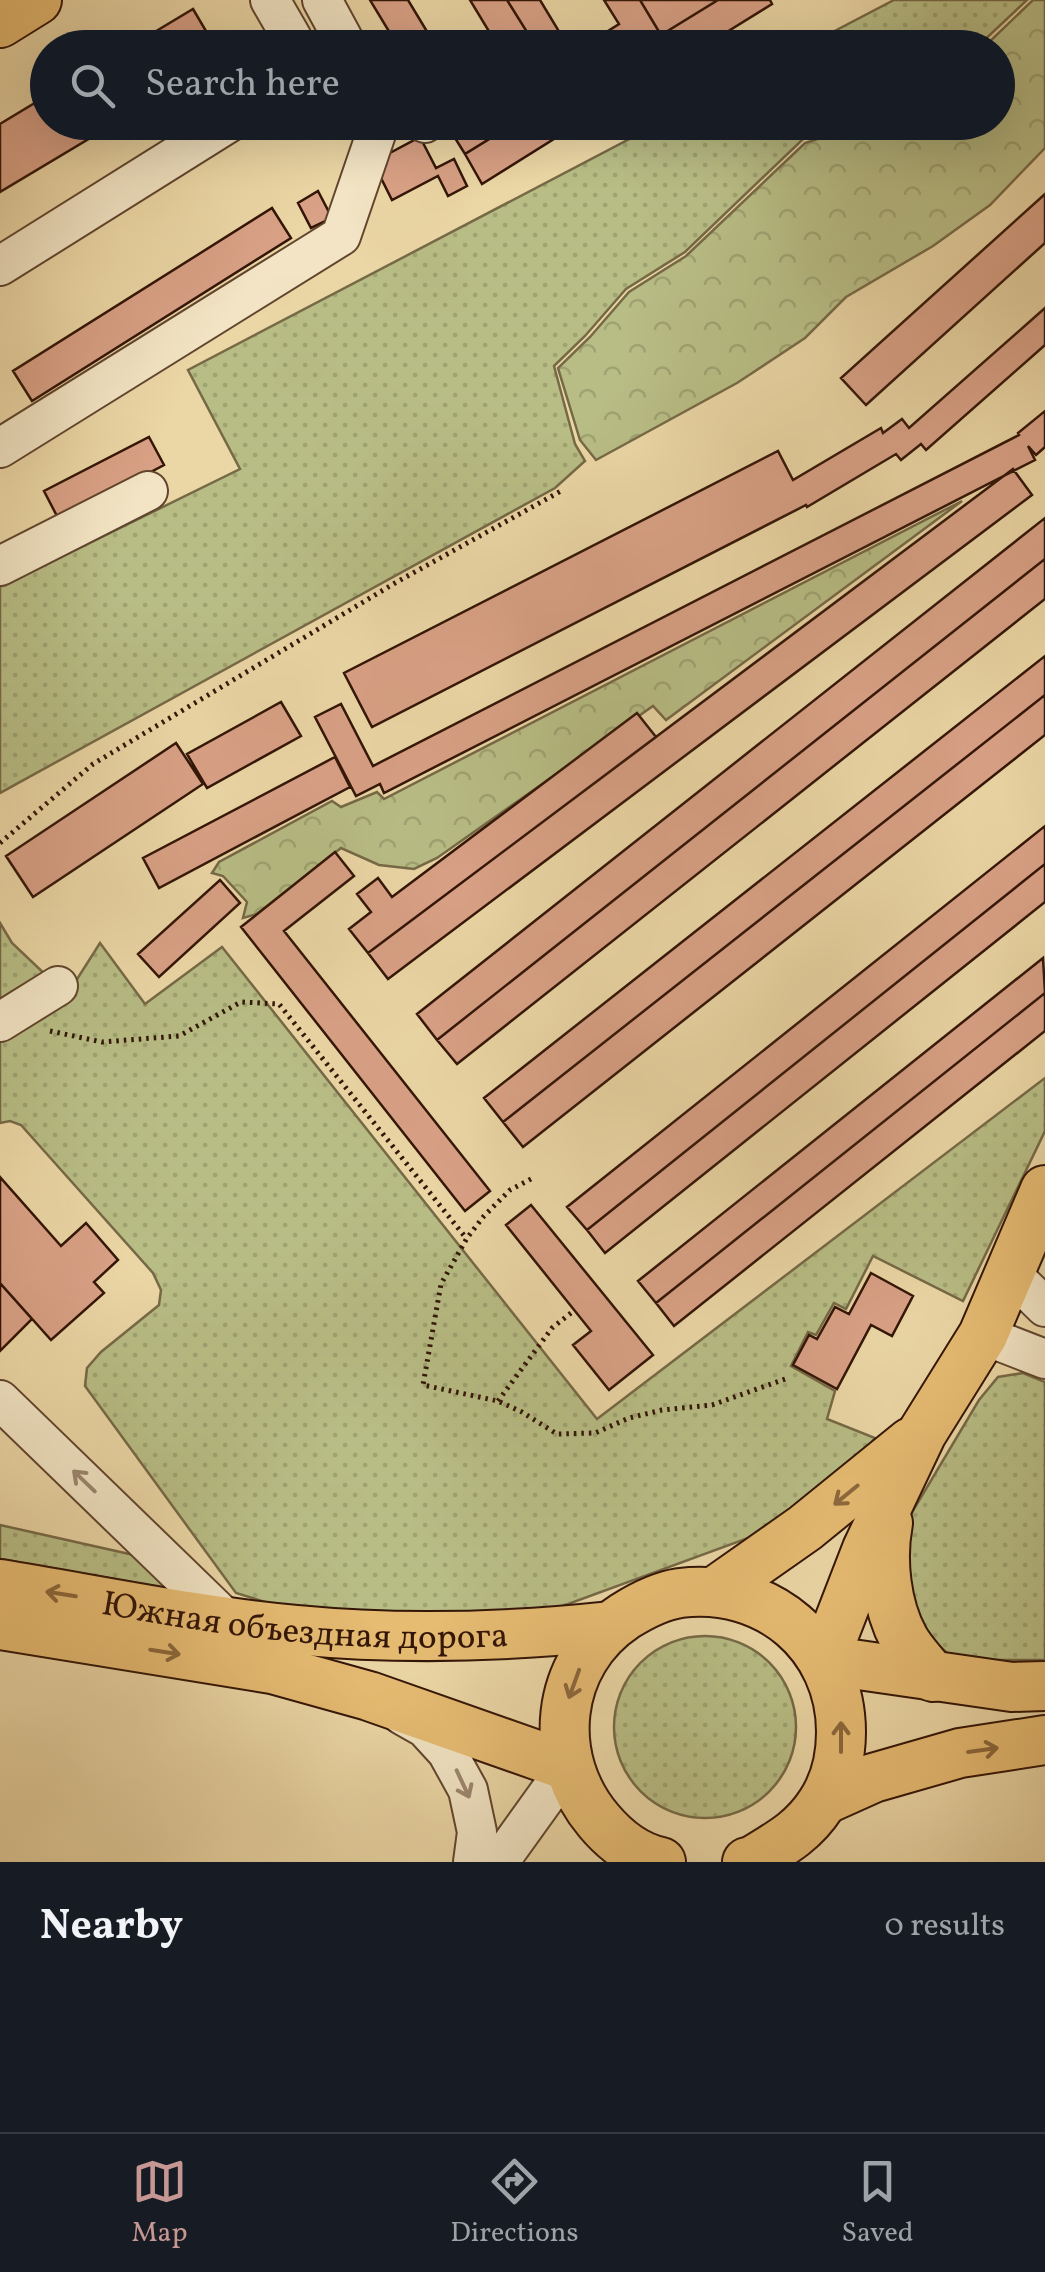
<!DOCTYPE html>
<html lang="en">
<head>
<meta charset="utf-8">
<style>
	body { margin:0; font-family:Vollkorn,serif; background:#242831; color:#f1f3f6 }
	.list { margin:0; padding:0; list-style:none }
	h2 { display:flex; justify-content:space-between; align-items:center; height:130px; margin:0; padding:0 40px; font-size:42px }
	h2 small { font-size:32px; font-weight:400; color:#9ea1a6 }
	.icon { flex:none; width:55px; height:55px; fill:none; stroke:currentColor; stroke-width:2; stroke-linecap:round; stroke-linejoin:round }
	.map { position:relative; flex:none; width:1045px; height:1862px; overflow:hidden }
	.search { position:absolute; background:#171b24; box-shadow:0 10px 40px #0002; left:30px; right:30px; top:30px; height:110px; display:flex; align-items:center; gap:25px; box-sizing:border-box; padding:0 35px; border-radius:55px; color:#9ea1a6; font-size:38px }
	.sheet { height:270px; background:#171b24 }
	nav { display:flex; justify-content:space-around; align-items:center; box-sizing:border-box; height:140px; border-top:2px solid #363941; background:#171b24; font-size:28px; color:#9ea1a6 }
	nav a { display:grid; justify-items:center; gap:5px }
	nav .on { color:#c59692 }
	.map>svg:first-child { display:block }
	.grass { fill:url(#grass-dots); stroke:#766946; stroke-width:2.5 }
	.forest { fill:url(#forest-crowns); stroke:#766946; stroke-width:2.5 }
	.building { fill:#d9a186; stroke:#331507; stroke-width:2.5 }
	.lines { fill:none; stroke-linecap:round; stroke-linejoin:round }
	.minor-casing { stroke:#61452e; stroke-width:42 }
	.major-casing { stroke:#331507; stroke-width:52 }
	.path { stroke:#331507; stroke-width:5; stroke-dasharray:2.5 5; stroke-linecap:butt }
	.minor { stroke:#f2e4c4; stroke-width:38 }
	.major { stroke:#e6bb72; stroke-width:48 }
	.oneway { stroke:#9c876f }
	.oneway2 { stroke:#8c683c }
	.labels { text-anchor:middle; stroke-width:10; stroke-linejoin:round; paint-order:stroke }
	.street-label { font-size:35px; fill:#331507; stroke:#f2e4c4 }
</style>
</head>
<body>
<div class="map">
<svg width="1045" height="1862" viewBox="0 0 1045 1862">
	<defs>
		<pattern id="grass-dots" width="8" height="8" patternUnits="userSpaceOnUse" patternTransform="scale(2.5)"><rect width="8" height="8" fill="#b8bd85"/><path d="M2 2h.1M6 6h.1" fill="none" stroke="#9fa271" stroke-width="1.8" stroke-linecap="round"/></pattern>
		<pattern id="forest-crowns" width="20" height="18" patternUnits="userSpaceOnUse" patternTransform="scale(2.5)"><rect width="20" height="18" fill="#b8bd85"/><path d="M2 6a3 3 0 1 1 6 0M12 15a3 3 0 1 1 6 0" fill="none" stroke="#9fa271"/></pattern>
	</defs>
	<rect width="100%" height="100%" fill="#ebd6a5"/>
	<filter id="stains"><feTurbulence type="fractalNoise" baseFrequency=".002" numOctaves="4"/><feColorMatrix values="0 0 0 0 .2 0 0 0 0 .09 0 0 0 0 .02 0 0 0 .5 -.17"/></filter>
	<radialGradient id="worn" r=".72"><stop offset=".6" stop-color="#630" stop-opacity="0"/><stop offset="1" stop-color="#630" stop-opacity=".3"/></radialGradient>
	<path class="grass" d="M 894,0 L 1027,0 L 977,47 L 804,47 Z
		M 660,123 L 851,123 L 803,139 L 685,252 L 626,289 L 585,336 L 554,366 L 575,444 L 585,461 L 555,488 L 0,793 L 0,587 L 240,469 L 188,370 Z
		M 0,923 L 12,943 L 48,977 L 0,1007 Z
		M 100,943 L 145,1004 L 222,947 L 597,1419 L 1045,1078 L 1045,1131 L 963,1301 L 873,1256 L 846,1309 L 834,1303 L 816,1335 L 808,1332 L 791,1366 L 835,1391 L 827,1419 L 875,1438 L 849,1472 L 762,1533 L 541,1614 L 477,1615 L 288,1609 L 236,1593 L 85,1386 L 87,1368 L 101,1352 L 159,1305 L 161,1290 L 153,1273 L 21,1125 L 10,1121 L 0,1123 L 0,1036 L 67,995 Z
		M 1023,1373 L 1045,1382 L 1045,1660 L 955,1660 L 906,1616 L 908,1519 L 979,1400 L 998,1377 Z
		M 0,1525 L 138,1556 L 166,1588 L 0,1559 Z
		M614 1727a91 91 0 1 1 182 0a91 91 0 1 1-182 0Z"/>
	<path class="forest" d="M 1033,0 L 1045,0 L 1045,148 L 990,205 L 933,246 L 846,297 L 805,338 L 737,383 L 596,460 L 580,440 L 558,368 L 590,337 L 629,292 L 686,256 L 805,143 L 866,123 L 998,122 L 998,48 L 984,47 Z
		M 962,501 L 666,720 L 653,706 L 437,858 L 414,869 L 379,865 L 341,848 L 257,914 L 243,918 L 247,902 L 223,876 L 212,873 L 219,862 L 332,801 L 341,807 L 377,792 L 384,799 Z"/>
	<path class="building" d="M 370,0 L 408,0 L 437,48 L 399,48 Z
		M 470,0 L 507,0 L 537,48 L 499,48 Z
		M 507,0 L 540,0 L 569,48 L 537,48 Z
		M 604,0 L 640,0 L 661,35 L 640,48 L 581,48 L 619,24 Z
		M 640,0 L 718,0 L 661,35 Z
		M 718,0 L 770,0 L 772,4 L 701,48 L 640,48 Z
		M 193,9 L 216,48 L 128,48 Z
		M 48,95 L 48,122 L 117,122 L 0,192 L 0,124 Z
		M 445,122 L 517,122 L 465,154 Z
		M 517,122 L 581,122 L 482,184 L 465,154 Z
		M 420,137 L 436,168 L 454,159 L 467,186 L 448,196 L 438,176 L 392,200 L 373,162 Z
		M 318,191 L 332,218 L 311,228 L 298,203 Z
		M 1045,194 L 1045,243 L 866,405 L 841,378 Z
		M 272,208 L 291,238 L 32,401 L 13,371 Z
		M 1045,308 L 1045,345 L 926,450 L 921,444 L 901,460 L 896,454 L 807,507 L 806,505 L 372,727 L 344,673 L 778,451 L 793,480 L 881,428 L 883,433 L 902,419 L 909,428 Z
		M 1045,411 L 1045,447 L 1036,455 L 1028,446 L 1035,460 L 384,793 L 380,784 L 356,796 L 315,717 L 341,704 L 373,766 L 1019,435 L 1018,433 Z
		M 149,437 L 164,465 L 59,520 L 44,491 Z
		M 1013,469 L 1032,495 L 388,979 L 368,953 Z
		M 1045,518 L 1045,559 L 437,1040 L 417,1014 Z
		M 1045,559 L 1045,599 L 457,1064 L 437,1040 Z
		M 1045,656 L 1045,695 L 503,1122 L 484,1098 Z
		M 1045,695 L 1045,735 L 523,1147 L 503,1122 Z
		M 281,702 L 301,736 L 207,788 L 187,754 Z
		M 637,713 L 656,737 L 368,953 L 349,929 L 371,912 L 357,894 L 378,878 L 392,897 Z
		M 176,743 L 203,784 L 33,897 L 6,856 Z
		M 335,757 L 350,787 L 159,888 L 143,858 Z
		M 1045,826 L 1045,864 L 587,1230 L 567,1207 Z
		M 335,852 L 354,876 L 284,931 L 490,1191 L 465,1211 L 241,927 Z
		M 1045,864 L 1045,902 L 605,1253 L 587,1230 Z
		M 220,880 L 240,903 L 159,977 L 138,954 Z
		M 1043,958 L 1045,993 L 656,1303 L 638,1281 Z
		M 1045,993 L 1045,1031 L 674,1326 L 656,1303 Z
		M 0,1177 L 61,1246 L 86,1223 L 118,1260 L 94,1282 L 104,1293 L 51,1340 L 0,1283 Z
		M 531,1205 L 653,1355 L 609,1390 L 573,1345 L 591,1331 L 506,1225 Z
		M 871,1273 L 913,1296 L 892,1336 L 871,1325 L 837,1389 L 793,1365 L 809,1335 L 817,1339 L 835,1307 L 849,1314 Z
		M 0,1283 L 32,1319 L 0,1351 Z"/>
	<g class="lines">
		<defs>
			<path id="minor" d="M 270,0 L 292,38 L 289,48
				M 322,0 L 348,48
				M 423,122 L 425,123
				M 0,266 L 230,122
				M 0,448 L 341,236 L 380,122
				M 0,566 L 148,491
				M 0,1022 L 58,986
				M 1010,1273 L 1045,1307
				M 983,1335 L 1045,1359
				M 0,1400 L 229,1622
				M 402,1715 L 425,1728 L 447,1752 L 468,1790 L 477,1832 L 473,1862
				M 499,1862 L 568,1766"/>
			<g id="major">
				<path d="M 0,23 L 37,0"/>
				<path d="M 1045,1190 L 983,1335 L 922,1433 L 867,1549 L 824,1660 L 1012,1687 L 1045,1686"/>
				<path d="M 888,1523 C 881,1560 886,1606 904,1639 C 911,1652 924,1665 933,1677"/>
				<path id="s1" d="M 0,1584 C 98,1600 197,1621 296,1630 C 400,1640 507,1637 610,1626"/>
				<path d="M 714,1592 L 805,1528 L 911,1442"/>
				<path d="M 0,1625 L 272,1669 L 369,1696 L 568,1766"/>
				<path d="M 824,1800 L 873,1778 L 960,1753 L 1045,1740"/>
				<path d="M 661,1862 C 637,1857 615,1840 599,1821 C 546,1759 554,1663 625,1616 C 641,1606 660,1596 680,1593 C 767,1582 841,1644 841,1732 C 841,1756 835,1783 821,1804 C 803,1832 780,1844 752,1861 L 747,1862"/>
			</g>
		</defs>
		<use href="#minor" class="minor-casing"/>
		<use href="#major" class="major-casing"/>
		<path class="path" d="M 0,843 L 93,764 L 395,583 L 561,491
			M 50,1031 L 102,1042 L 179,1036 L 241,1002 L 279,1004 L 466,1238
			M 531,1179 L 510,1190 L 484,1216 L 467,1238 L 441,1284 L 423,1385 L 498,1401 L 522,1412 L 557,1434 L 595,1433 L 629,1418 L 662,1410 L 712,1405 L 788,1378
			M 498,1401 L 552,1328 L 571,1313"/>
		<use href="#minor" class="minor"/>
		<use href="#major" class="major"/>
	</g>
	<defs><path id="oneway-shaft" d="M-6 0H5M1.5-3L5.5 0L1.5 3" fill="none" stroke-width="1.6" stroke-linecap="round" stroke-linejoin="round" transform="scale(2.5)"/></defs>
	<g class="oneway">
		<use href="#oneway-shaft" transform="translate(84 1481) rotate(-136)"/>
		<use href="#oneway-shaft" transform="translate(463 1784) rotate(65)"/>
	</g>
	<g class="oneway2">
		<use href="#oneway-shaft" transform="translate(846 1495) rotate(141)"/>
		<use href="#oneway-shaft" transform="translate(61 1594) rotate(-171)"/>
		<use href="#oneway-shaft" transform="translate(165 1652) rotate(9)"/>
		<use href="#oneway-shaft" transform="translate(574 1684) rotate(110)"/>
		<use href="#oneway-shaft" transform="translate(841 1737) rotate(-90)"/>
		<use href="#oneway-shaft" transform="translate(983 1750) rotate(-8)"/>
	</g>
	<g class="labels">
		<g class="street-label">
			<text dy="12" stroke="none"><textPath href="#s1" startOffset="308">Южная объездная дорога</textPath></text>
		</g>
	</g>
	<rect width="100%" height="100%" filter="url(#stains)"/>
	<rect width="100%" height="100%" fill="url(#worn)"/>
</svg>
<div class="search"><svg class="icon" aria-label="search" viewBox="0 0 24 24"><circle cx="10" cy="10" r="6"/><path d="M15 15l6 6"/></svg>Search here</div>
</div>
<section class="sheet">
<h2>Nearby<small>0 results</small></h2>
<ul class="list">
</ul>
</section>
<nav>
<a class="on"><svg class="icon" aria-label="map" viewBox="0 0 24 24"><path d="M3 6l6-2 6 2 6-2v14l-6 2-6-2-6 2zM9 4v14M15 6v14"/></svg>Map</a>
<a><svg class="icon" aria-label="directions" viewBox="0 0 24 24"><path d="M12 3l9 9-9 9-9-9zM9 14v-3h6M13 9l2 2-2 2"/></svg>Directions</a>
<a><svg class="icon" aria-label="saved" viewBox="0 0 24 24"><path d="M7 4h10v16l-5-4-5 4z"/></svg>Saved</a>
</nav>
</body>
</html>
